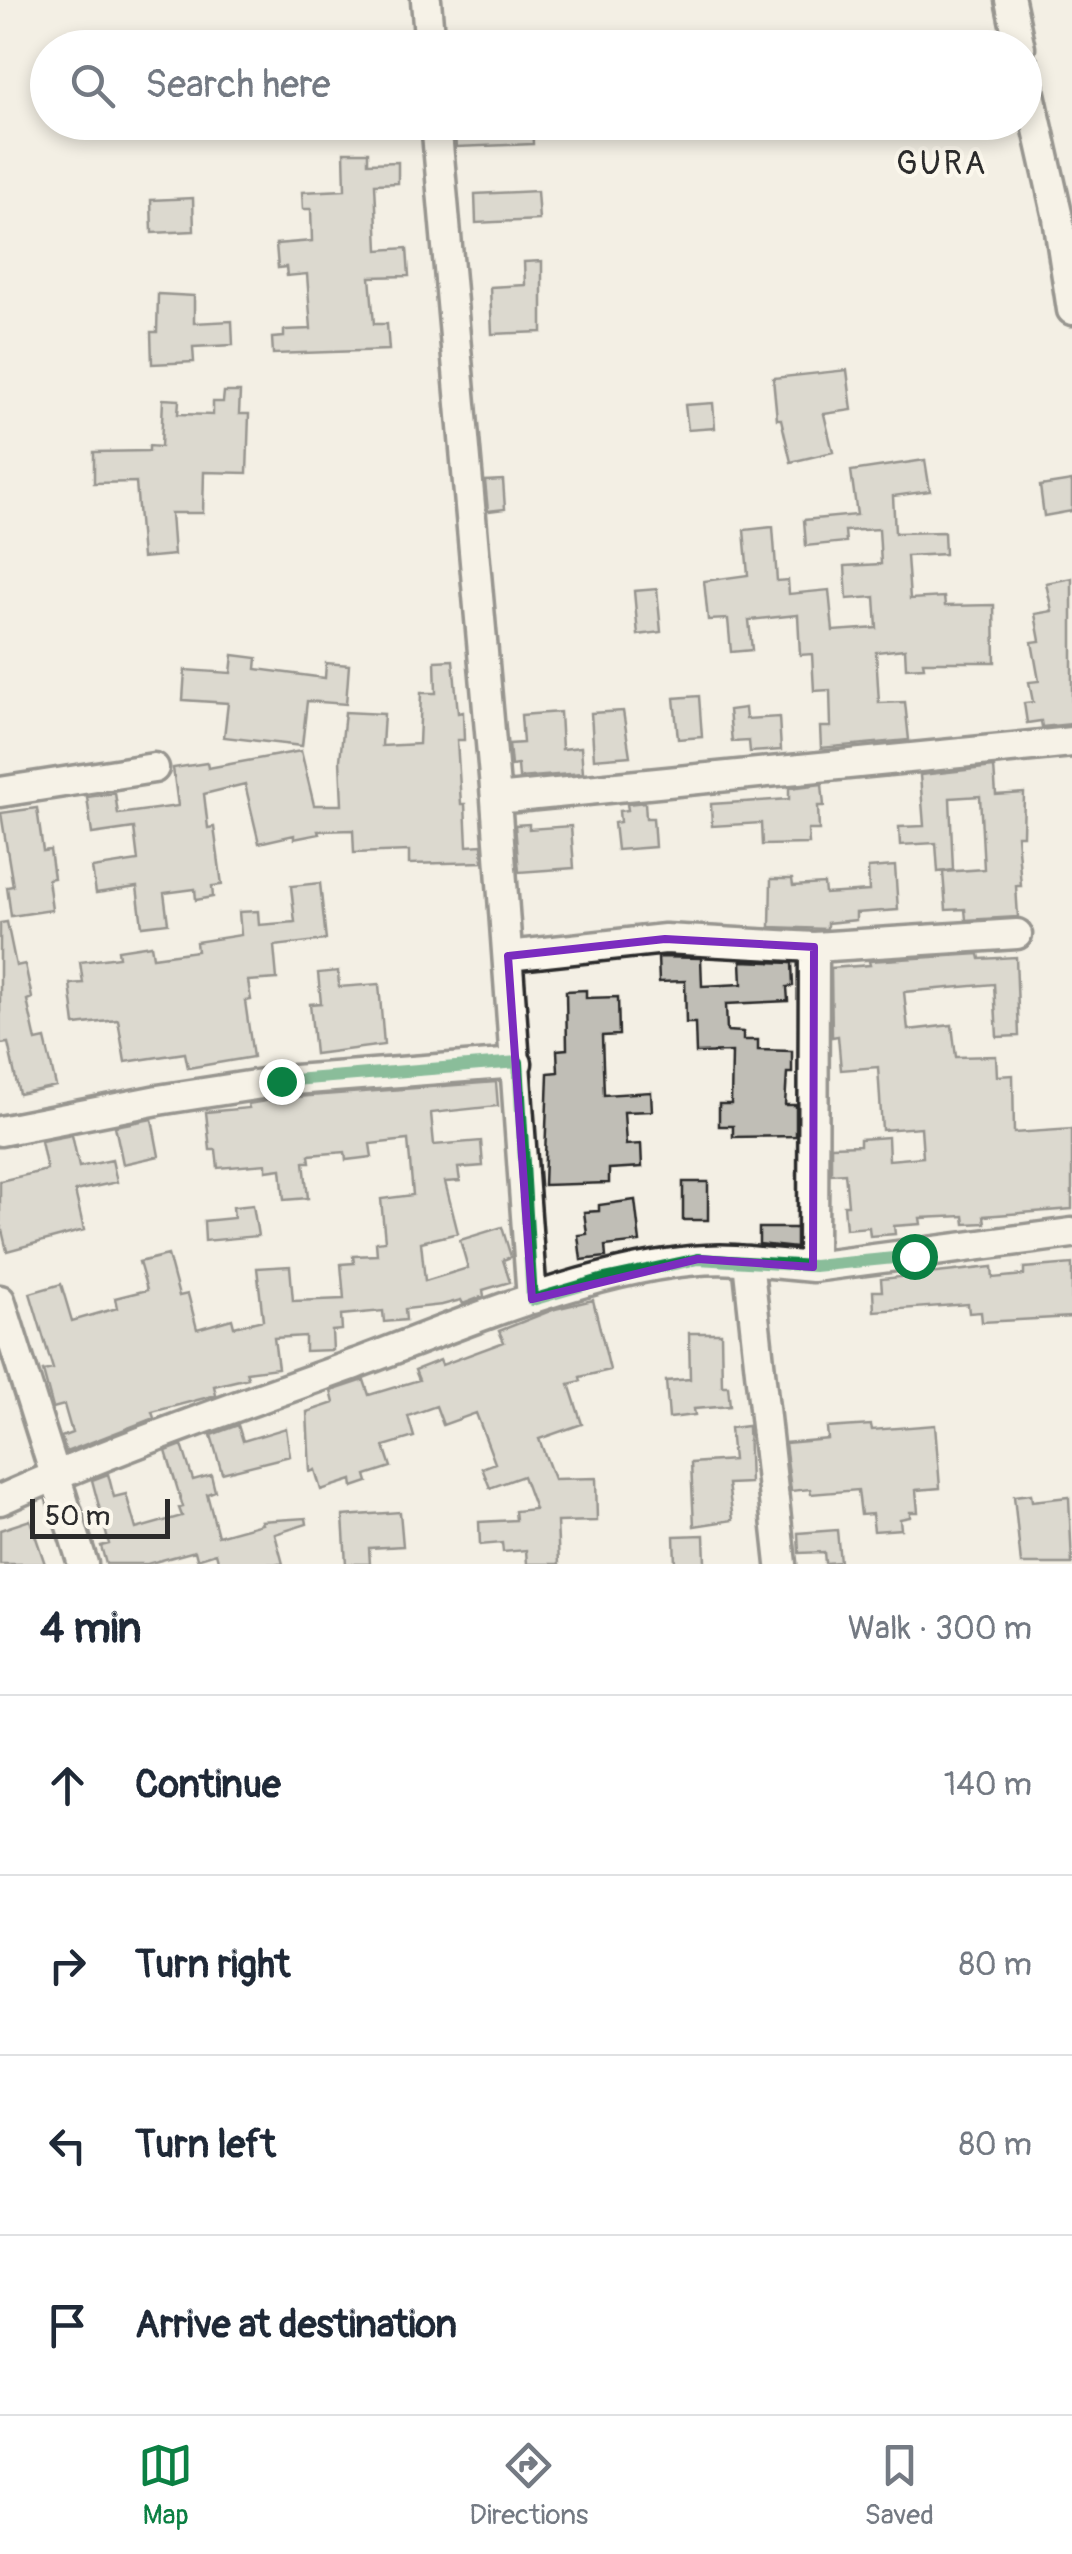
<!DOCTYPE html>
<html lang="en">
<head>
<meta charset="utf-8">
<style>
	body { margin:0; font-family:Pangolin,sans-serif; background:#f2f2f3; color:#1f2937 }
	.scale { position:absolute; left:30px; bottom:25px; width:140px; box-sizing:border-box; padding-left:10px; border:5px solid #2b2b2b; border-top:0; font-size:28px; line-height:35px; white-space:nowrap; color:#2b2b2b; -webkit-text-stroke:8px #fbf7ec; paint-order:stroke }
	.stop { position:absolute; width:30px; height:30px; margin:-22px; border:8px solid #0b8043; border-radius:50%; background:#fff }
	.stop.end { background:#0b8043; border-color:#fff; box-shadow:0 2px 10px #0008 }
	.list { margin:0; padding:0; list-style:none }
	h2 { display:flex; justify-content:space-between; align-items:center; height:130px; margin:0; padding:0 40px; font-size:42px }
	h2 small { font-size:32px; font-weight:400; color:#747a83 }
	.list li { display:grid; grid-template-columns:65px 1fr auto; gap:30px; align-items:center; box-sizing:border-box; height:180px; padding:0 40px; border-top:2px solid #e0e1e3 }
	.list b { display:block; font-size:38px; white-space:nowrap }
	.list em { font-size:32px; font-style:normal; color:#747a83 }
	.icon { flex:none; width:55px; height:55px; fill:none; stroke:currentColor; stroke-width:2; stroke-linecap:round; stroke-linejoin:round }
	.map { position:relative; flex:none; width:1072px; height:1564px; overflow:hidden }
	.search { position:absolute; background:#fff; box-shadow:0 5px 15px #0003; left:30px; right:30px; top:30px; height:110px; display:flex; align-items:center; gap:25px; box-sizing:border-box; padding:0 35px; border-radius:55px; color:#747a83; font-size:38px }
	.sheet { height:850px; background:#fff }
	nav { display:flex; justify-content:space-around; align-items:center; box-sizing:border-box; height:140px; border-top:2px solid #e0e1e3; background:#fff; font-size:28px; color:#747a83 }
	nav a { display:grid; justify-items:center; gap:5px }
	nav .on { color:#0b8043 }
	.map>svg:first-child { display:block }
	.building { fill:#c0beb6; stroke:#2b2b2b; stroke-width:2.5 }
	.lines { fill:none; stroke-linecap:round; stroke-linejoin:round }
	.minor-casing { stroke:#2b2b2b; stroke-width:35 }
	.minor { stroke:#fbf7ec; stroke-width:28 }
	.route { stroke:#0b8043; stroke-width:12 }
	.marked { fill:none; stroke:#7b2cbf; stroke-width:8; stroke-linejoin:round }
	.labels { text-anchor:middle; stroke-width:8; stroke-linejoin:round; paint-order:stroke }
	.quarter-label { font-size:32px; letter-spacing:2.5px; fill:#2b2b2b; stroke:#fbf7ec }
</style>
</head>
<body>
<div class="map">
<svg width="1072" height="1564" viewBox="0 0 1072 1564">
	<rect width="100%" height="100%" fill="#f3efe4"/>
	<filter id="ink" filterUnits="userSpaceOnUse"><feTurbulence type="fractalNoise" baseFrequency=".01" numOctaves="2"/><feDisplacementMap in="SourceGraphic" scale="20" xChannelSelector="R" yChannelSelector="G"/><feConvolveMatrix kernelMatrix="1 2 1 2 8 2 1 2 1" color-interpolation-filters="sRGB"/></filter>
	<g filter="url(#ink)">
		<path class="building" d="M 532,122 L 533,144 L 456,147 L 454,122 Z
			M 344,152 L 368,152 L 368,163 L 398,162 L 398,183 L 375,184 L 378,250 L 407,248 L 409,276 L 370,277 L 374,324 L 387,324 L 389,350 L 273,354 L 272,338 L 284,337 L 284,330 L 311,329 L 307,274 L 287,276 L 286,267 L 278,268 L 276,244 L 312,241 L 311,209 L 303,209 L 302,192 L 345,190 Z
			M 537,191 L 539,220 L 476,223 L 475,194 Z
			M 193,198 L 194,231 L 152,233 L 151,200 Z
			M 542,261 L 542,332 L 492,334 L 490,287 L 525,285 L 524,262 Z
			M 158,294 L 194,296 L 194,323 L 232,321 L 233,345 L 193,347 L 194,362 L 152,364 L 151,332 L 157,332 Z
			M 847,370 L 852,410 L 824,414 L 833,452 L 791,462 L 781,419 L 777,419 L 773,378 Z
			M 224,392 L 240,392 L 239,414 L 249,414 L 247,473 L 204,472 L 203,513 L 171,513 L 174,555 L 142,558 L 136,482 L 94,483 L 94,452 L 149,451 L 149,446 L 161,447 L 163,399 L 179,400 L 178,414 L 213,415 L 213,402 L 223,402 Z
			M 713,403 L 715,428 L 688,430 L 685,405 Z
			M 925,460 L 930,491 L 893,496 L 895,533 L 944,532 L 945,554 L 907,556 L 910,599 L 944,597 L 945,606 L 994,605 L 995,662 L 923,662 L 924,667 L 906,668 L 905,649 L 876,652 L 879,703 L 905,702 L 909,740 L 821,748 L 820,727 L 831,727 L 830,690 L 814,691 L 812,654 L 800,655 L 798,615 L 749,620 L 752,650 L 731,652 L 728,619 L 708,620 L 704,581 L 748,575 L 744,530 L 773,527 L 777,581 L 788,580 L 789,594 L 829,590 L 833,631 L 877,628 L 875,597 L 847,599 L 845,566 L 881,564 L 879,529 L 845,531 L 846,542 L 806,546 L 804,520 L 857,515 L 851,471 Z
			M 503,480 L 505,509 L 488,511 L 485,481 Z
			M 1072,481 L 1072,511 L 1044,516 L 1040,486 Z
			M 1072,578 L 1072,724 L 1042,727 L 1041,721 L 1027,723 L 1024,703 L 1033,702 L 1029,682 L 1039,681 L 1032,642 L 1040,641 L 1035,614 L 1052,611 L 1046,583 Z
			M 657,589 L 661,632 L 638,635 L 634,591 Z
			M 233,655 L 257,658 L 256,669 L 325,678 L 326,663 L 349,665 L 346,704 L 307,701 L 302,746 L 224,737 L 228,703 L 183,700 L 185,670 L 231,673 Z
			M 453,660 L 458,713 L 463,712 L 464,740 L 457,740 L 461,804 L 465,804 L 467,846 L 482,845 L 483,862 L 409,864 L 409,851 L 354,853 L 353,830 L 318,831 L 319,834 L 294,839 L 294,835 L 259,843 L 245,784 L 204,794 L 208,828 L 214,827 L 222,885 L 212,886 L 213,897 L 196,900 L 195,889 L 164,893 L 168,923 L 142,926 L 137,887 L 96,893 L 92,868 L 138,861 L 134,828 L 92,834 L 87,797 L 115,793 L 118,814 L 178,806 L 173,768 L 207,763 L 208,768 L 301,751 L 314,805 L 342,805 L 340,760 L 345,712 L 384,714 L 382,746 L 419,744 L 421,693 L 436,693 L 435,661 Z
			M 699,696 L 702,737 L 678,739 L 674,698 Z
			M 745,708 L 746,719 L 779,717 L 781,750 L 750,752 L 749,741 L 732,742 L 729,710 Z
			M 623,711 L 630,756 L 594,759 L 591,713 Z
			M 560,712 L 562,749 L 581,747 L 583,773 L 519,778 L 518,765 L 511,766 L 509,744 L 523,743 L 521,715 Z
			M 994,767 L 996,795 L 1024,793 L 1023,835 L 1017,835 L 1021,886 L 1016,886 L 1018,917 L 966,920 L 965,909 L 946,910 L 943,872 L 984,869 L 980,796 L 950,798 L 953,870 L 938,872 L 936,843 L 900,845 L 899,827 L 924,826 L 920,775 Z
			M 822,784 L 824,806 L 818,806 L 819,830 L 808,830 L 809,844 L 762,845 L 761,823 L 712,826 L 711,804 L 789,799 L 789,788 Z
			M 645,802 L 646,818 L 653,818 L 655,847 L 617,850 L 614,823 L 620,822 L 619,811 L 628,810 L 627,804 Z
			M 37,808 L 43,851 L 50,850 L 54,878 L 48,879 L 52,910 L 11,916 L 7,887 L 13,886 L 1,813 Z
			M 529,824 L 529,829 L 571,826 L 574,868 L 519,872 L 515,825 Z
			M 895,866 L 898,910 L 856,913 L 856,920 L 827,923 L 827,929 L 770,927 L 771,879 L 792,879 L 793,886 L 824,884 L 825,894 L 869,891 L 868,868 Z
			M 320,883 L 326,940 L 274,946 L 277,979 L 248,981 L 251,1000 L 245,1001 L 253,1057 L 188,1068 L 185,1053 L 125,1062 L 118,1020 L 75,1025 L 70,984 L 83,983 L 80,962 L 119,957 L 118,950 L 151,945 L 153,957 L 197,951 L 196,942 L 241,935 L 239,912 L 258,911 L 259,925 L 295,922 L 291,886 Z
			M 7,922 L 16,966 L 25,964 L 32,998 L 27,1000 L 36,1041 L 45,1039 L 56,1086 L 19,1094 L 8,1043 L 0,1044 L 0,923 Z
			M 979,954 L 980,959 L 1016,957 L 1019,1036 L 997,1037 L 994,984 L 904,992 L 908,1030 L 952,1025 L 956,1057 L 996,1056 L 997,1076 L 1013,1075 L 1014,1133 L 1072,1129 L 1072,1209 L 984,1216 L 985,1223 L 965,1224 L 964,1216 L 920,1218 L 921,1224 L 894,1226 L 895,1234 L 870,1236 L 869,1227 L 846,1229 L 844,1205 L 848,1205 L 845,1173 L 831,1174 L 831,1146 L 860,1145 L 860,1139 L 888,1137 L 889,1160 L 923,1157 L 921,1127 L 882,1130 L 878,1067 L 841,1070 L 838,1036 L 832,1037 L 831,968 L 870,965 L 869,961 Z
			M 658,957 L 701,958 L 702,986 L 742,984 L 741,961 L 792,963 L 793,986 L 787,987 L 788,1001 L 726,1004 L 727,1031 L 743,1032 L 743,1040 L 758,1040 L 758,1050 L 792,1051 L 792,1073 L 787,1073 L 785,1105 L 796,1105 L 796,1136 L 733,1137 L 733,1126 L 719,1126 L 719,1104 L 731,1104 L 732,1052 L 696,1053 L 695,1023 L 686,1023 L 685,981 L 659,982 Z
			M 338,971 L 339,987 L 379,984 L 384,1045 L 315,1054 L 310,1004 L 321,1003 L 318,973 Z
			M 586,990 L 586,998 L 618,997 L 619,1035 L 602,1036 L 604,1095 L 651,1092 L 652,1111 L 624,1112 L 626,1145 L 641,1144 L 642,1167 L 609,1169 L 609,1183 L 544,1185 L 548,1073 L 558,1072 L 557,1050 L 567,1049 L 566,991 Z
			M 496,1082 L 498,1106 L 431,1113 L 434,1145 L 481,1141 L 483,1166 L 458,1168 L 460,1181 L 445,1182 L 458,1233 L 421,1242 L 425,1281 L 468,1268 L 460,1240 L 502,1227 L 511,1257 L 503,1260 L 510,1282 L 483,1290 L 484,1296 L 463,1304 L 461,1300 L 442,1305 L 405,1309 L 406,1320 L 384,1322 L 383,1311 L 341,1315 L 342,1330 L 332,1331 L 333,1350 L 305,1351 L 305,1336 L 274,1338 L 278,1368 L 246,1372 L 248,1378 L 214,1386 L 216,1395 L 152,1412 L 154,1418 L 66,1452 L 61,1437 L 72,1433 L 64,1405 L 53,1408 L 43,1371 L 53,1369 L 30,1293 L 61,1284 L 72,1321 L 117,1308 L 115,1298 L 147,1290 L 139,1262 L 168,1255 L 179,1296 L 188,1294 L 197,1329 L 232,1319 L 234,1327 L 263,1320 L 257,1268 L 290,1266 L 293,1301 L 344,1299 L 341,1264 L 354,1263 L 353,1256 L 377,1255 L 376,1242 L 385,1241 L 381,1199 L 413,1195 L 408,1140 L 370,1144 L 372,1157 L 346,1160 L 345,1152 L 309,1155 L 310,1162 L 304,1162 L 308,1198 L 284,1200 L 281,1169 L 266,1171 L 266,1164 L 218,1168 L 216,1150 L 210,1150 L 206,1112 L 249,1108 L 248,1104 L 283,1098 Z
			M 152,1119 L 159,1156 L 123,1164 L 115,1126 Z
			M 72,1135 L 79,1167 L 112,1160 L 117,1182 L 75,1191 L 84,1230 L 7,1251 L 0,1222 L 0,1181 L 47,1170 L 41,1141 Z
			M 683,1182 L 708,1182 L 708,1220 L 683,1220 Z
			M 635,1200 L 640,1242 L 605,1246 L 606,1257 L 581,1260 L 578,1235 L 587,1234 L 584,1212 L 599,1211 L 599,1205 Z
			M 253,1205 L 258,1236 L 205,1241 L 204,1221 L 234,1218 L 233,1207 Z
			M 759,1228 L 796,1228 L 796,1248 L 759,1244 Z
			M 1072,1264 L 1072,1317 L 982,1322 L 981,1312 L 969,1313 L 968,1304 L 874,1311 L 873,1291 L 882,1291 L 881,1279 L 992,1267 L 993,1278 L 1024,1275 L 1024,1268 Z
			M 593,1300 L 610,1370 L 580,1377 L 581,1381 L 569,1384 L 582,1424 L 539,1439 L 554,1479 L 596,1478 L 597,1521 L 557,1522 L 559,1564 L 527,1564 L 526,1550 L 503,1552 L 502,1543 L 480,1545 L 479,1522 L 516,1520 L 515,1511 L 535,1509 L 523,1476 L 490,1488 L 482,1468 L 495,1463 L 476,1413 L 443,1425 L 436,1406 L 408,1416 L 414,1437 L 384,1446 L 391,1467 L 366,1475 L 368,1482 L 353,1487 L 352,1480 L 321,1490 L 315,1470 L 310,1472 L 307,1412 L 334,1403 L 331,1391 L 364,1380 L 369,1395 L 419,1380 L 415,1370 L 440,1360 L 442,1365 L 504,1342 L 499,1331 L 555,1309 Z
			M 689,1333 L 721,1333 L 722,1386 L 728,1386 L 730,1406 L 694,1409 L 695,1415 L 669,1418 L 666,1381 L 690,1379 Z
			M 238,1425 L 243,1441 L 286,1428 L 290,1456 L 222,1473 L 211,1435 Z
			M 871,1425 L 872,1430 L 935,1425 L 940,1488 L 916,1490 L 918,1512 L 910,1512 L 910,1517 L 900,1519 L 901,1529 L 874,1531 L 872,1514 L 861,1515 L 858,1490 L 811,1494 L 810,1489 L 791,1491 L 785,1443 L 828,1439 L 827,1428 Z
			M 748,1426 L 750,1483 L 728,1484 L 733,1520 L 694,1526 L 691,1463 L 733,1460 L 730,1428 Z
			M 182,1445 L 193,1480 L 211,1475 L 215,1491 L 207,1494 L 218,1536 L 262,1524 L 261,1521 L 306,1518 L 307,1524 L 275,1534 L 283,1564 L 219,1564 L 216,1553 L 197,1559 L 195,1551 L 147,1564 L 106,1564 L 101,1546 L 109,1544 L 92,1480 L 108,1474 L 114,1497 L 126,1494 L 136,1529 L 182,1516 L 179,1508 L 183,1507 L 166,1451 Z
			M 1031,1494 L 1032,1501 L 1069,1497 L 1072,1564 L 1021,1564 L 1014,1496 Z
			M 400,1512 L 403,1546 L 369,1548 L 370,1564 L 346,1564 L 343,1516 Z
			M 30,1520 L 45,1564 L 0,1564 L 0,1530 Z
			M 837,1530 L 840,1562 L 825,1563 L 824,1552 L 799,1553 L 798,1533 Z
			M 704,1535 L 705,1563 L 675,1564 L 674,1536 Z"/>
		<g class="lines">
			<defs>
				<path id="minor" d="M 426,0 L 430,48
					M 1010,0 L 1020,48
					M 1024,67 L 1058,218 L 1072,310
					M 436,122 L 496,799 L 532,1299
					M 0,792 L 154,768
					M 496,799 L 1072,742
					M 508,956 L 665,939 L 814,947 L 1017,934
					M 0,1131 L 158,1100 L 281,1081 L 517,1063
					M 748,1261 L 813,1267 L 1072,1233
					M 813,1267 L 814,947
					M 0,1300 L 83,1564
					M 0,1500 C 115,1448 236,1407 355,1364 C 460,1325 638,1247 748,1261 L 781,1564"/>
			</defs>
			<use href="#minor" class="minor-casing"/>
			<use href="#minor" class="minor"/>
		</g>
	</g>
	<g class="lines" filter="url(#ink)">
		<path class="route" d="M 281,1081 L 518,1062 L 532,1300 L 604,1279 L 698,1259 L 814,1266 L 914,1256"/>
	</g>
	<path d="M0 0H1072V1564H0ZM 665,939 L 814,947 L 813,1267 L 698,1259 L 532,1299 L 508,956 Z" fill="#f3efe4" fill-opacity=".55" fill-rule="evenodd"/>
	<path class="marked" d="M 665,939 L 814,947 L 813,1267 L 698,1259 L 532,1299 L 508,956 Z"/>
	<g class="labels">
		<g class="quarter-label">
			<text x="942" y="174">GURA</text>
		</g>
	</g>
</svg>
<div class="scale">50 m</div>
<div class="stop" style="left:914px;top:1256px"></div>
<div class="stop end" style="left:281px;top:1081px"></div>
<div class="search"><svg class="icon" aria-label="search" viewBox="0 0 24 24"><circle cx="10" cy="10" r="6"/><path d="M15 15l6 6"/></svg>Search here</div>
</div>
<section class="sheet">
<h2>4 min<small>Walk · 300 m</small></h2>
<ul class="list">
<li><svg class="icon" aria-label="ahead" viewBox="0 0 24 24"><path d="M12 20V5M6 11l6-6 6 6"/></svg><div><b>Continue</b></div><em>140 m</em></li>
<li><svg class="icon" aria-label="right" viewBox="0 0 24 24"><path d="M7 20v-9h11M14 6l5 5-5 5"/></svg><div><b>Turn right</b></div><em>80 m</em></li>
<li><svg class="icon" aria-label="left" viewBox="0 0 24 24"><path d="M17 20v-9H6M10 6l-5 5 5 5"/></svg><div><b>Turn left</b></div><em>80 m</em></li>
<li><svg class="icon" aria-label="arrive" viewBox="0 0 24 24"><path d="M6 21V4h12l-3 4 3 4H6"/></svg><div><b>Arrive at destination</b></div></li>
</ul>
</section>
<nav>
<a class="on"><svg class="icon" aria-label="map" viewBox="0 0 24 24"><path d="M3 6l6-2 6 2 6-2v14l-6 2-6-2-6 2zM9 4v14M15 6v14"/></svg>Map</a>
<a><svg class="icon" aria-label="directions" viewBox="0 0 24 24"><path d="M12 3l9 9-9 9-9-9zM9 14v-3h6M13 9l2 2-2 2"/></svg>Directions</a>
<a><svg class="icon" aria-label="saved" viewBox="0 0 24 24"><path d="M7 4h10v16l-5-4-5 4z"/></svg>Saved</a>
</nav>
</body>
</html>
